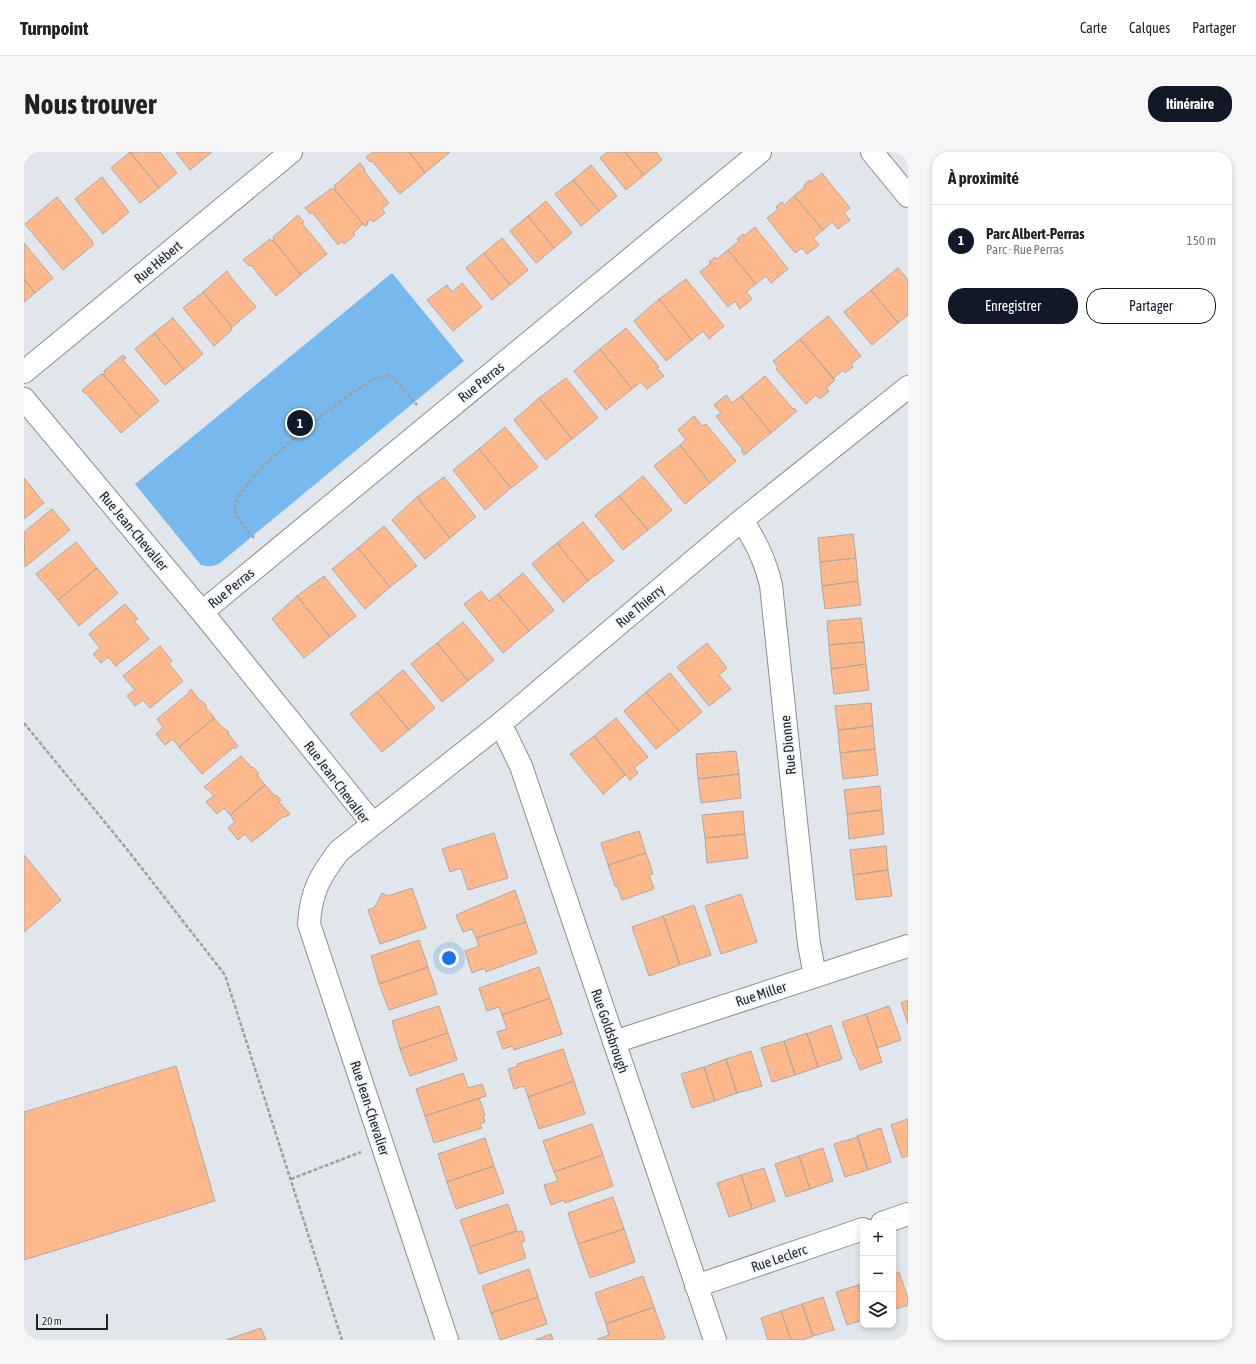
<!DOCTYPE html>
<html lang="fr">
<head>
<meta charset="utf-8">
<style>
	body { margin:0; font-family:"Asap Condensed",sans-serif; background:#f6f6f6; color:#222 }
	.controls { position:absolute; right:12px; bottom:12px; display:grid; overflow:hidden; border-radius:8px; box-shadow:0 2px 6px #0003 }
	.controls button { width:36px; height:36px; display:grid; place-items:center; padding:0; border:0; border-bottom:1px solid #e0e0e0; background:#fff; color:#222; font:20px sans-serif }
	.scale { position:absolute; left:12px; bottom:10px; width:72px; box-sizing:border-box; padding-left:4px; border:2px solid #1f2123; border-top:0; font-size:11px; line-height:14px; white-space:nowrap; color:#1f2123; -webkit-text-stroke:3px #edf3f8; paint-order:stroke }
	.you { position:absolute; left:425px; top:806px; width:14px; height:14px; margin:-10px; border:3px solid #fff; border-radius:50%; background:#1a73e8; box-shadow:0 0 0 6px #1a73e833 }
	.badge { display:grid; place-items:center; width:26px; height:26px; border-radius:50%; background:#111827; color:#fff; font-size:13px; font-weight:700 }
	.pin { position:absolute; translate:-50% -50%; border:2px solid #fff; box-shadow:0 1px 4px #0006 }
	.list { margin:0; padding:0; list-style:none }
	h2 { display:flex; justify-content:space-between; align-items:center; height:52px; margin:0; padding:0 16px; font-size:17px }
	h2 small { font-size:13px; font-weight:400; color:#767676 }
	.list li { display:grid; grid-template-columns:26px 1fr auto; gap:12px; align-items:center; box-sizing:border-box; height:72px; padding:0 16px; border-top:1px solid #e0e0e0 }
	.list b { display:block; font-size:15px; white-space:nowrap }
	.list p { margin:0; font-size:13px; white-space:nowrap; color:#767676 }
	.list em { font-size:13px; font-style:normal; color:#767676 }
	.actions { display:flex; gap:8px; padding:12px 16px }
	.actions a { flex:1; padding:9px 0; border:1px solid #111827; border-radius:16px; text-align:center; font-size:14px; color:#111827 }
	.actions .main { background:#111827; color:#fff }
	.icon { flex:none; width:22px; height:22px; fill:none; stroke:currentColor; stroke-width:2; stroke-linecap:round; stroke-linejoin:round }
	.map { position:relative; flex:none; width:884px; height:1188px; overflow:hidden; border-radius:16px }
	header { display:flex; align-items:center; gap:24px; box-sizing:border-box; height:56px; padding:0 20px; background:#fff; border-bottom:1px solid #e0e0e0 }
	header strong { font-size:19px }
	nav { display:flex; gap:22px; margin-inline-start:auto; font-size:14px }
	.intro { display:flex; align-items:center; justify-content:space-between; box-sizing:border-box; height:96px; padding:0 24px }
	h1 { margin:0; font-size:28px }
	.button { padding:10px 18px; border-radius:16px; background:#111827; color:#fff; font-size:14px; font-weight:700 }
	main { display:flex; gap:24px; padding:0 24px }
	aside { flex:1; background:#fff; border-radius:16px; box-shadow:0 2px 6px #0003 }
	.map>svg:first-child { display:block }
	.green { fill:#77b9ee }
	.building { fill:#feb88c; stroke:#aea8a3 }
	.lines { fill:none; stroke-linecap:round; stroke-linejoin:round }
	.minor-casing { stroke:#898f94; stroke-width:24 }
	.path { stroke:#9ba0a3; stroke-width:2.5; stroke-dasharray:4 2; stroke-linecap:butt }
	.minor { stroke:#fff; stroke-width:22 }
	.labels { text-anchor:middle; stroke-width:3.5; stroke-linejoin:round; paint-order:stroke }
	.street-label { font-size:14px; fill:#1f2123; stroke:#edf3f8 }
</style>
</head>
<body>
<header>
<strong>Turnpoint</strong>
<nav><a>Carte</a><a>Calques</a><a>Partager</a></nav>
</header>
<div class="intro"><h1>Nous trouver</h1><a class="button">Itinéraire</a></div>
<main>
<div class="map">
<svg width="884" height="1188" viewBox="0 0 884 1188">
	<rect width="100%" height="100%" fill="#e0e6eb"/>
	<path class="green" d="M 368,121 L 440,209 L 196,411 C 189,415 185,415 177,413 L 111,332 Z"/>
	<path class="building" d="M 106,0 L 136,0 L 153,21 L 135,36 Z
		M 106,0 L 135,36 L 116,51 L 87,16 Z
		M 152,0 L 188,0 L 166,18 Z
		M 349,0 L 385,0 L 401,21 L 376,42 L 348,9 L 346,10 L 342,5 Z
		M 385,0 L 426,0 L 401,21 Z
		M 583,0 L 601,0 L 620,23 L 602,38 L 576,6 Z
		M 601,0 L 632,0 L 638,8 L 620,23 Z
		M 336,11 L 341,18 L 340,19 L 365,51 L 358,57 L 361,61 L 349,70 L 347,67 L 343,70 L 344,72 L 341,74 L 310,37 L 312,36 L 310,34 Z
		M 567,13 L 593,44 L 575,59 L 549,28 Z
		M 798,21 L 826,56 L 820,61 L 826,68 L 814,77 L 808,70 L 799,78 L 770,44 L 781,35 L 780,33 L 786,28 L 787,30 Z
		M 78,25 L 105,60 L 79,82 L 51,47 Z
		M 549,28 L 575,59 L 557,74 L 531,42 Z
		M 308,36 L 309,38 L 310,37 L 339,72 L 329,81 L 331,83 L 320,92 L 318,89 L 314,93 L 288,60 L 286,62 L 281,56 Z
		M 770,44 L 799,78 L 789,86 L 795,93 L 783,102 L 778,96 L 771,101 L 743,66 L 754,58 L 752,55 L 758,50 L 760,53 Z
		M 33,45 L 69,90 L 68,90 L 69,93 L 39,118 L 1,72 Z
		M 522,49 L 548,81 L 530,96 L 504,64 Z
		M 274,63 L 280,70 L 278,71 L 303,102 L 277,123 L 249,88 L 250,87 L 249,85 Z
		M 504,64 L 530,96 L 512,111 L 486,79 Z
		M 731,75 L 764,117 L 747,131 L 742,124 L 732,132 L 704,98 L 715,89 L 713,87 L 719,82 L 720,84 Z
		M 478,86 L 504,118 L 486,133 L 460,101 Z
		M 246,87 L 248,89 L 249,88 L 277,123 L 252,144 L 227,113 L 225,114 L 219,108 Z
		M 0,91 L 29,126 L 11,141 L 0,127 Z
		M 704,98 L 732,132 L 722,140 L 728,147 L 716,157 L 711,149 L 704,155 L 676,120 L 687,111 L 685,110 L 691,105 L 693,107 Z
		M 460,101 L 486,133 L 468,148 L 442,116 Z
		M 874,116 L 884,128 L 884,163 L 874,171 L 847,138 Z
		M 203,119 L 206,123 L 205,123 L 232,155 L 208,175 L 179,140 Z
		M 0,127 L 11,141 L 0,150 Z
		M 662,127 L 700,174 L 685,187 L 679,179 L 668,188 L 635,147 Z
		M 438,131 L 458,155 L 429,179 L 403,148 L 423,133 L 428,140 Z
		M 847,138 L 874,171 L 848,193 L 820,160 Z
		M 179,140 L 208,175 L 207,176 L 208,178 L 190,194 L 159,156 Z
		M 635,147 L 668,188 L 642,209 L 610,169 Z
		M 804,164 L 837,204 L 827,212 L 829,215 L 821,221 L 819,218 L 809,227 L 776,187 Z
		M 149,166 L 179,202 L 160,218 L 130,181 Z
		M 602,176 L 635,215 L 633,216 L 640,224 L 623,237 L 617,230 L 608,237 L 576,197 Z
		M 130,181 L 160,218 L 141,233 L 111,197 Z
		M 776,187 L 811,228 L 802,236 L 805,239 L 796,247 L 792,243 L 782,252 L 752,217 L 754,215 L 749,209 Z
		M 576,197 L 608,237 L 582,258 L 550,219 Z
		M 99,203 L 102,206 L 99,208 L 135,249 L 116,265 L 79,222 L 81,221 L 80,219 Z
		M 77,222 L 78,223 L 79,222 L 116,265 L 97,281 L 61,240 L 60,241 L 58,238 Z
		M 741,224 L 769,257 L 770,256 L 773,259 L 747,281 L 717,244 Z
		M 542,226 L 574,266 L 548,287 L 515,246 Z
		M 702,243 L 708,251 L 717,244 L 747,281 L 720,303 L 717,299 L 719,298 L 692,264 L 697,261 L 690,253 Z
		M 515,246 L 548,287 L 522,308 L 490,268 Z
		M 670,264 L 678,274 L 682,272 L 712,309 L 686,331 L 656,293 L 662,288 L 654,278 Z
		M 481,275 L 514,315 L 487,336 L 455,297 Z
		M 656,293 L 686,331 L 661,352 L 630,314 Z
		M 455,297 L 487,336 L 461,358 L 429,318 Z
		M 619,324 L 648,358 L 624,378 L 595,344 Z
		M 420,325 L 452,365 L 426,386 L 393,345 Z
		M 0,326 L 20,351 L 0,367 Z
		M 595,344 L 624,378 L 599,398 L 571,363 Z
		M 393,345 L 426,386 L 401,407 L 368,368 Z
		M 28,357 L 46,378 L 1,415 L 0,380 Z
		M 559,370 L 590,409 L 564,429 L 533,391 Z
		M 360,374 L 393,414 L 366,435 L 334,396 Z
		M 829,382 L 832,406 L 796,410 L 794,386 Z
		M 52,390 L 73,416 L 34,448 L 12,422 Z
		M 533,391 L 564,429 L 539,450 L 508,412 Z
		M 334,396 L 366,435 L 341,457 L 308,417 Z
		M 832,406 L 834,429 L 798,434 L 796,410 Z
		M 73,416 L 94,441 L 55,474 L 34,448 Z
		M 499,421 L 530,458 L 505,479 L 474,442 Z
		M 300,424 L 332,464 L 306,485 L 273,444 Z
		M 834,429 L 837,453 L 801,457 L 798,434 Z
		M 457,439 L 465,449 L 474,442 L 505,479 L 479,501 L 440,452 Z
		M 273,444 L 306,485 L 280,506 L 248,467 Z
		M 101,452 L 114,467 L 110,469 L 125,487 L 92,514 L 84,505 L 77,511 L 69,502 L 76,496 L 65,482 Z
		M 837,466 L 840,490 L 805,493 L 803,469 Z
		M 439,470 L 470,508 L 444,529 L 413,491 Z
		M 840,490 L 842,512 L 807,517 L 805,493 Z
		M 413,491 L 444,529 L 418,550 L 387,512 Z
		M 683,491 L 703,516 L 695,523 L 707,537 L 685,554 L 653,515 Z
		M 136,494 L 148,509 L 145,512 L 159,529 L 126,556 L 119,548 L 111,554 L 103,544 L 111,538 L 99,524 Z
		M 842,512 L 845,538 L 810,542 L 807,517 Z
		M 379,518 L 411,556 L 385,578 L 353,540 Z
		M 646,521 L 678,560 L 655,579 L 622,540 Z
		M 167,537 L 176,549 L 178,549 L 181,552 L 182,556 L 190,565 L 189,567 L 155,595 L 149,587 L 141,593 L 132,582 L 139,575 L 133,567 L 165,541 L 164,540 Z
		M 353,540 L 385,578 L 358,600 L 326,562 Z
		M 622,540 L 655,579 L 632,597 L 600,559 Z
		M 847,551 L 849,574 L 814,578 L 811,554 Z
		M 592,566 L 624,605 L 610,616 L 614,621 L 606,628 L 570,584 Z
		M 189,567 L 191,567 L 199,576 L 204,579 L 205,583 L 214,594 L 211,597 L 210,595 L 178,622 L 155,595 Z
		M 849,574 L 851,597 L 816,601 L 814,578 Z
		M 570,584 L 601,623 L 579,642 L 546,602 Z
		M 851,597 L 854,623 L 819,627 L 816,601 Z
		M 712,599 L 715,622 L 674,627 L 672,602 Z
		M 217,604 L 228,616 L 229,615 L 235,622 L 233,623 L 241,633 L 206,663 L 200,656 L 193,662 L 182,650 L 190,644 L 184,637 L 183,638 L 180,635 Z
		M 715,622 L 717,646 L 677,651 L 674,627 Z
		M 241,633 L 251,644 L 252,643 L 257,648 L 255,650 L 266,662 L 261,665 L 260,664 L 228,690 L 221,682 L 214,688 L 204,676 L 211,670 L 206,663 Z
		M 856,634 L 858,658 L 823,662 L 820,638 Z
		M 858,658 L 860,682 L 825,687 L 823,662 Z
		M 719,659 L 721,682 L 681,686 L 678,663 Z
		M 615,679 L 622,701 L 584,713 L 577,691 Z
		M 470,681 L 484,726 L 444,738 L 437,716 L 426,720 L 418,697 Z
		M 721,682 L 724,706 L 683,711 L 681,686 Z
		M 862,694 L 864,718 L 829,723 L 826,698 Z
		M 622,701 L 629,722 L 625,723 L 630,737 L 598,748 L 593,734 L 591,734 L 584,713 Z
		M 0,703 L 37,748 L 0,780 Z
		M 864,718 L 868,744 L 832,748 L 829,723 Z
		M 388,736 L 402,776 L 356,792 L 344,758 L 351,755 L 358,741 L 364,744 Z
		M 491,738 L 502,770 L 452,786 L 448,777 L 439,780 L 432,763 Z
		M 717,742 L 733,790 L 697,802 L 681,754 Z
		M 670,753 L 687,803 L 656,813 L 639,764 Z
		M 639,764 L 656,813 L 625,824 L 608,775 Z
		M 502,770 L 513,801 L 462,820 L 461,816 L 448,821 L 441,799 L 455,794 L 452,786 Z
		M 395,788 L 404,815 L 355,832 L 347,804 Z
		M 404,815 L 413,842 L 365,858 L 355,832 Z
		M 515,815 L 526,846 L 478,863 L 475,855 L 463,859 L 455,836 Z
		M 526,846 L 538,882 L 490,898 L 489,894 L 479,897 L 473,880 L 483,877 L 478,863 Z
		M 884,848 L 884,872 L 877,851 Z
		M 415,854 L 424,881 L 376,897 L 368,869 Z
		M 865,854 L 877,888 L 853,896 L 842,862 Z
		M 842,862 L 858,910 L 836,918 L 831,904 L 830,904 L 818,870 Z
		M 807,873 L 818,907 L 794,915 L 783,882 Z
		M 424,881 L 433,908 L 386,924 L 376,897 Z
		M 783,881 L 794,915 L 771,923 L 760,889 Z
		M 760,889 L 771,923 L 748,930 L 737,896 Z
		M 539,897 L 550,929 L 504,945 L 500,934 L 490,937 L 484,917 L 494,914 L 493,912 Z
		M 727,899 L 738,934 L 713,941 L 702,907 Z
		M 702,907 L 713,941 L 691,949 L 680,915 Z
		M 152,914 L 191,1049 L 0,1108 L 0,960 Z
		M 680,915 L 691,949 L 668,956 L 657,922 Z
		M 439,921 L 444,936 L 458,932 L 462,944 L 401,964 L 392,937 Z
		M 550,929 L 561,962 L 515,977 L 504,945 Z
		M 455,946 L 461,963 L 459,964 L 461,970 L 456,972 L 458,976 L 410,991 L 401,964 Z
		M 884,967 L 884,1004 L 878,1006 L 867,973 Z
		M 568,972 L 579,1003 L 530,1020 L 519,989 Z
		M 857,976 L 867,1010 L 844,1018 L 833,984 Z
		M 834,985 L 844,1018 L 821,1025 L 810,992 Z
		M 461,986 L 470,1014 L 423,1030 L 414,1002 Z
		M 799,996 L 809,1029 L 786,1037 L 775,1004 Z
		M 579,1003 L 589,1034 L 541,1051 L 540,1048 L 527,1053 L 520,1033 L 534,1029 L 530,1020 Z
		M 775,1004 L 786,1037 L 762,1045 L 751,1012 Z
		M 470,1014 L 480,1041 L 432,1057 L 423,1030 Z
		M 740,1016 L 751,1049 L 728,1057 L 717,1023 Z
		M 717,1023 L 728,1057 L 705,1065 L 693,1031 Z
		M 589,1045 L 600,1077 L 554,1092 L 544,1061 Z
		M 484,1052 L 493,1079 L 446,1095 L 436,1068 Z
		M 600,1077 L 611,1110 L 566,1126 L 554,1092 Z
		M 493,1079 L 493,1080 L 498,1079 L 501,1089 L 497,1091 L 502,1106 L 455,1122 L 446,1095 Z
		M 505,1117 L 514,1145 L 467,1161 L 458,1134 Z
		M 875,1120 L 884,1146 L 884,1153 L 869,1158 L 869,1122 Z
		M 619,1124 L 630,1155 L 582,1172 L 571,1141 Z
		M 839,1131 L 839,1149 L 834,1133 Z
		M 834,1133 L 839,1149 L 839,1168 L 823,1173 L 812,1140 Z
		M 514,1145 L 523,1172 L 476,1188 L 467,1161 Z
		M 799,1145 L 810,1178 L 789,1184 L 778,1152 Z
		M 778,1152 L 789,1184 L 778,1188 L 767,1188 L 757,1159 Z
		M 630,1155 L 641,1186 L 636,1188 L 574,1188 L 574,1187 L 585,1183 L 582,1172 Z
		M 757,1159 L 767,1188 L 744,1188 L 737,1166 Z
		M 237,1176 L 242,1188 L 202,1188 Z
		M 527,1182 L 529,1188 L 511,1188 Z"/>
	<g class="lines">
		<defs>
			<path id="minor" d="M 848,0 L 884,44
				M 0,220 L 267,0
				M 0,247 L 178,460 L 349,672
				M 718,368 C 732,390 741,408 747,433 L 785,792 L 791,824
				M 178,460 L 736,0
				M 475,573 L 482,583 L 497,614 L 691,1188
				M 590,890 L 884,794
				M 858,1071 L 884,1062
				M 672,1134 L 839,1077
				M 423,1188 L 285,772 C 287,739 296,724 315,699 L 475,573 L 718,368 L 884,235"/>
		</defs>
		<use href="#minor" class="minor-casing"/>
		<path class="path" d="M 230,386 C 223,377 210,366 211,353 C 213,328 334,229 359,224 C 363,223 367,224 370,226 L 393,253
			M 0,571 L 102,696 L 201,823 L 318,1188
			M 267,1027 L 337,1000"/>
		<use href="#minor" class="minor"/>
	</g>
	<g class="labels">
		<g class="street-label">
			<text transform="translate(134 110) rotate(-40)" y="5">Rue Hébert</text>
			<text transform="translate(457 230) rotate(-39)" y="5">Rue Perras</text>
			<text transform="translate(110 379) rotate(50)" y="5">Rue Jean-Chevalier</text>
			<text transform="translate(207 436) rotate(-39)" y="5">Rue Perras</text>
			<text transform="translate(616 454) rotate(-40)" y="5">Rue Thierry</text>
			<text transform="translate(764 593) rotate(-96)" y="5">Rue Dionne</text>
			<text transform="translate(313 630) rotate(53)" y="5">Rue Jean-Chevalier</text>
			<text transform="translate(737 842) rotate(-18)" y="5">Rue Miller</text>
			<text transform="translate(586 879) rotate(71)" y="5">Rue Goldsbrough</text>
			<text transform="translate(346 956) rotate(72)" y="5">Rue Jean-Chevalier</text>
			<text transform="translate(755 1106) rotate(-19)" y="5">Rue Leclerc</text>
		</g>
	</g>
</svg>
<div class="controls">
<button>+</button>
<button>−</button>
<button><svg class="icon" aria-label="layers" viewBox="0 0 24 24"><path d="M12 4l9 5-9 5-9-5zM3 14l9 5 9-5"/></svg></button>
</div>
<div class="scale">20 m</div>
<div class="you"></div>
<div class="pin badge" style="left:276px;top:271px">1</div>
</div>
<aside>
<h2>À proximité<small></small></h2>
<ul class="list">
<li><span class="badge">1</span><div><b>Parc Albert-Perras</b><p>Parc · Rue Perras</p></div><em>150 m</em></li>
</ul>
<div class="actions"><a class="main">Enregistrer</a><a>Partager</a></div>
</aside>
</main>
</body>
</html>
